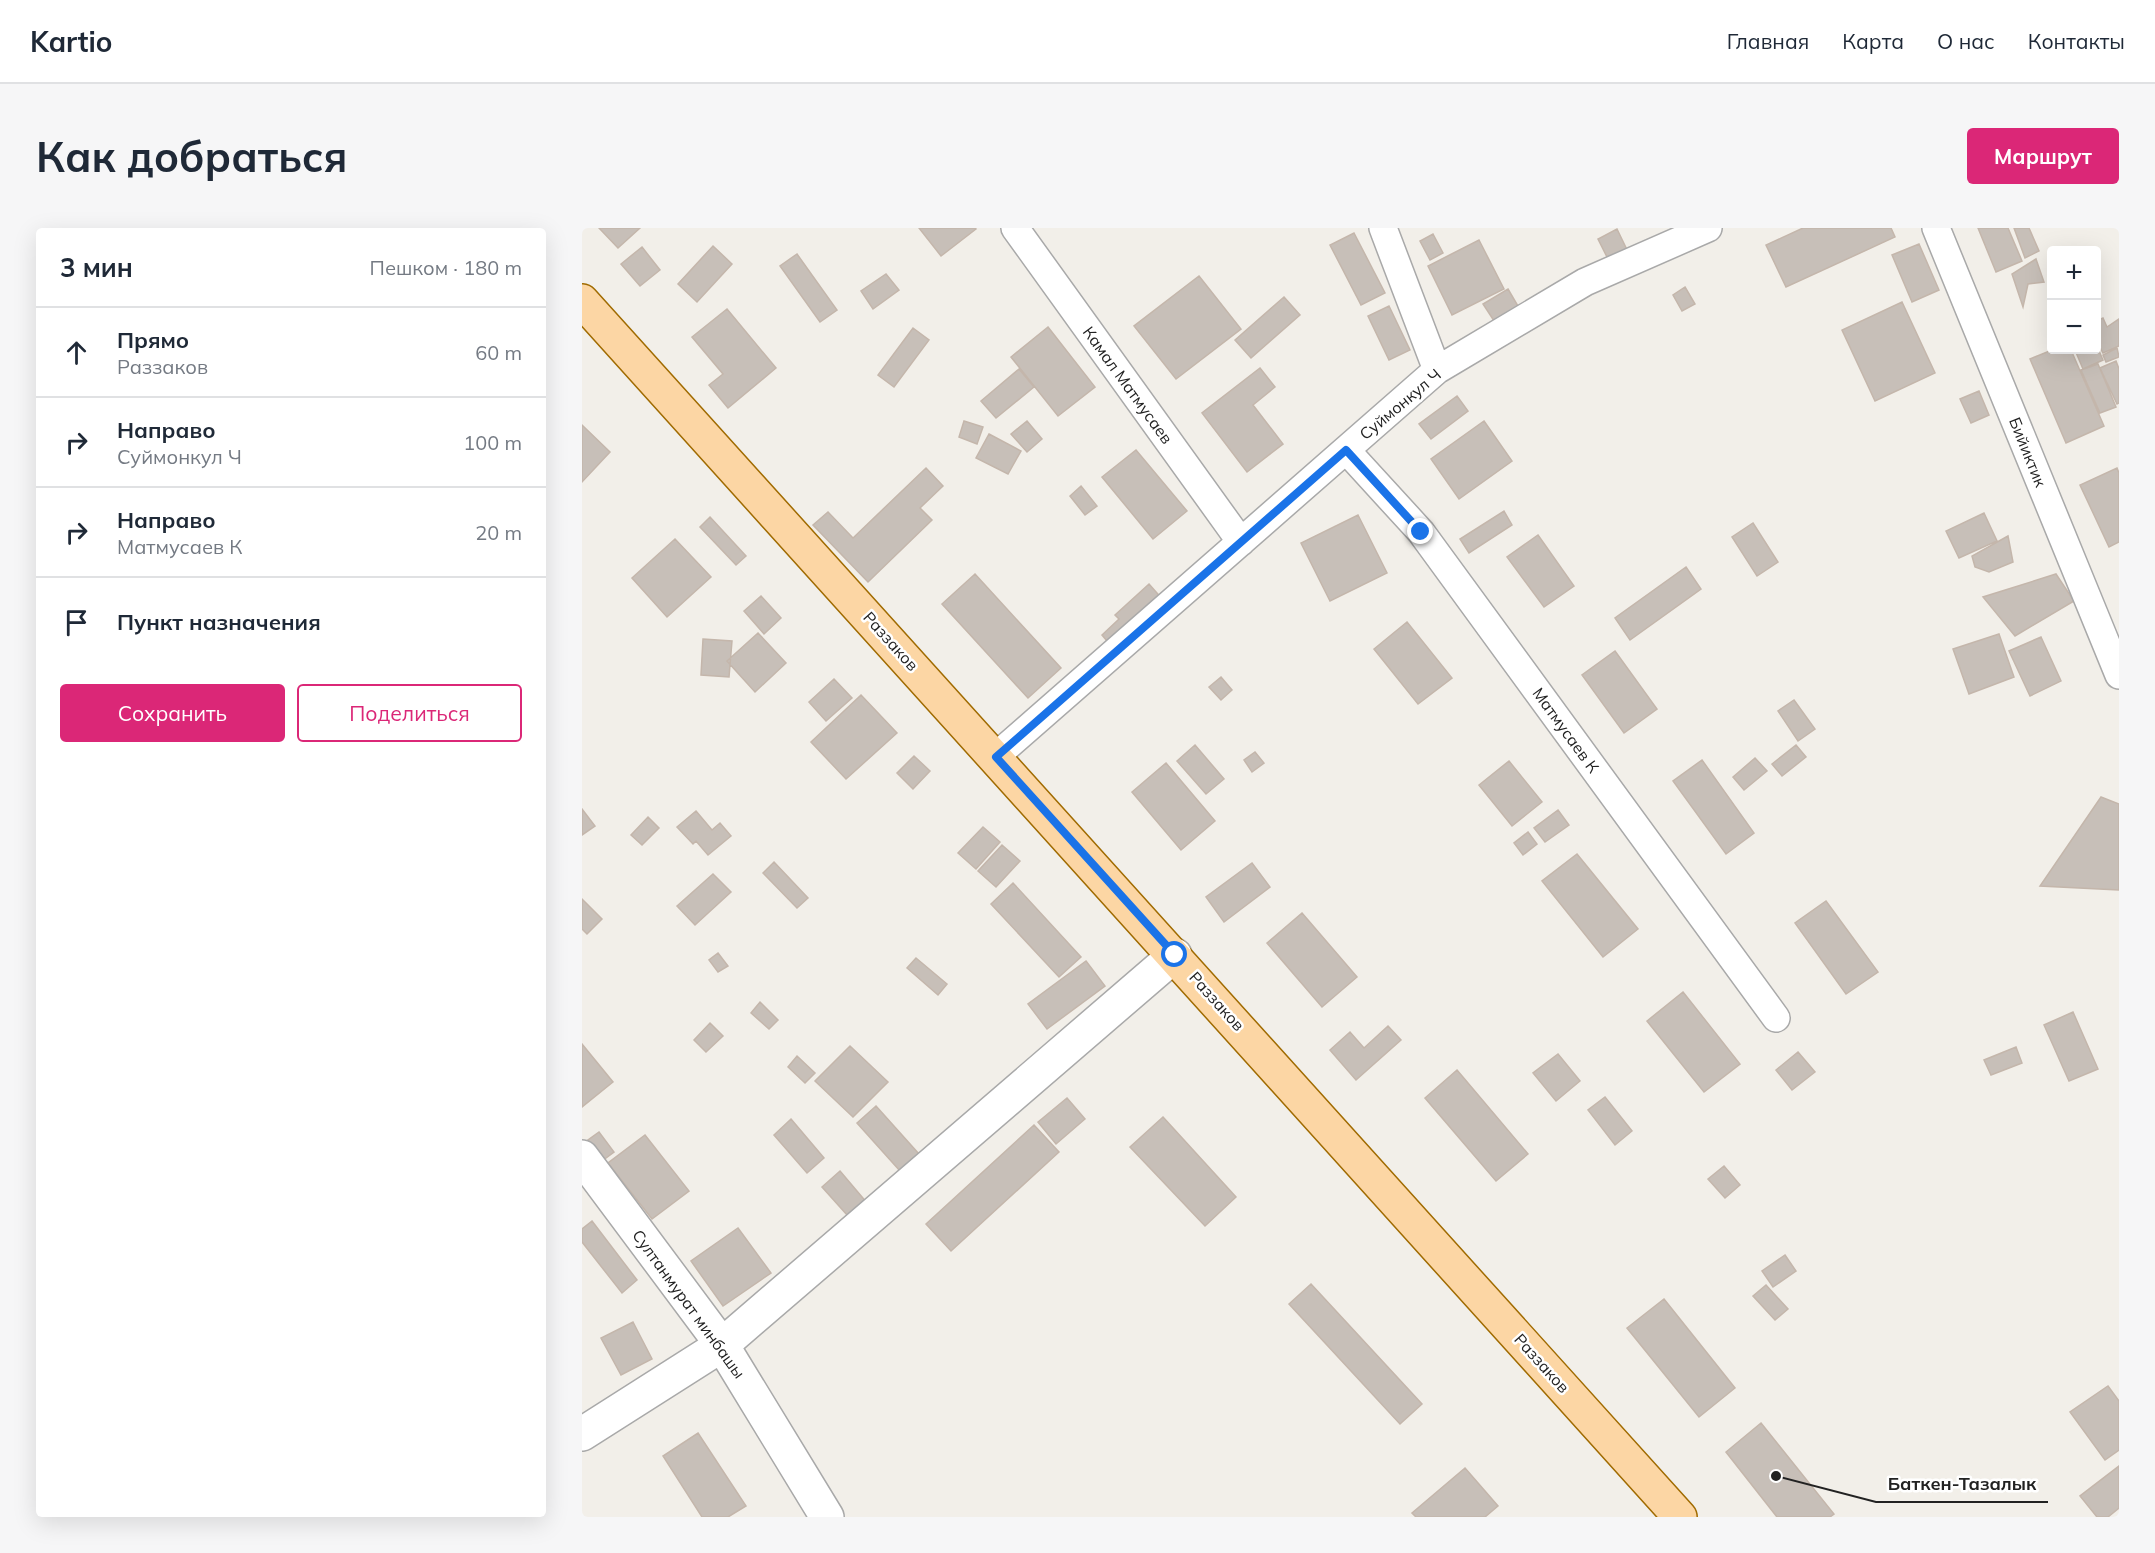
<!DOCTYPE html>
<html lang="ru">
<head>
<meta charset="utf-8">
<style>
	body { margin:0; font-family:Mulish,sans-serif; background:#f6f6f7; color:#1f2937 }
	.controls { position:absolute; right:18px; top:18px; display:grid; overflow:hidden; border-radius:6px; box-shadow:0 6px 24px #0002 }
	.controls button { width:54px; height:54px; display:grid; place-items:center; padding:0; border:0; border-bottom:2px solid #e0e1e3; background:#fff; color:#1f2937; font:30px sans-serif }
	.stop { position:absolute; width:18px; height:18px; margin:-14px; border:4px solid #1a73e8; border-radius:50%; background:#fff }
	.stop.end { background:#1a73e8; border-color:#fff; box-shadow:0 2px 6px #0008 }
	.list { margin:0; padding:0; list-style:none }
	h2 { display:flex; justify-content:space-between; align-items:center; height:78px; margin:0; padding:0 24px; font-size:26px }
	h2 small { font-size:20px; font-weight:400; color:#747a83 }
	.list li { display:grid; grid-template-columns:39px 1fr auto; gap:18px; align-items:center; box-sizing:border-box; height:90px; padding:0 24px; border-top:2px solid #e0e1e3 }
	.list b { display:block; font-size:22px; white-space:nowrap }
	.list p { margin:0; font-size:20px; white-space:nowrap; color:#747a83 }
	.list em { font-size:20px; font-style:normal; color:#747a83 }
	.actions { display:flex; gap:12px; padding:18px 24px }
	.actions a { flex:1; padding:14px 0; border:2px solid #db2777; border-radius:6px; text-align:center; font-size:21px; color:#db2777 }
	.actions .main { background:#db2777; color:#fff }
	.icon { flex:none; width:33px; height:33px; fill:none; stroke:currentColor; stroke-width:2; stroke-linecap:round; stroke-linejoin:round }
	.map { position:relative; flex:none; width:1537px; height:1289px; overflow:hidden; border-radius:6px }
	header { display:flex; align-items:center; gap:36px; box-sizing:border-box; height:84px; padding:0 30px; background:#fff; border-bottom:2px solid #e0e1e3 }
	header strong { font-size:28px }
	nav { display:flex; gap:33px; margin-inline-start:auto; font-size:21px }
	.intro { display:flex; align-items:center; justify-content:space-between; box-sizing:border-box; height:144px; padding:0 36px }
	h1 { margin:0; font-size:42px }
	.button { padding:15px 27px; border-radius:6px; background:#db2777; color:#fff; font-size:21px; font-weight:700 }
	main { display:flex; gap:36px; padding:0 36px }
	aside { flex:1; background:#fff; border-radius:6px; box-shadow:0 6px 24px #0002 }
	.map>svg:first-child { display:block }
	.building { fill:#c7bfb8; stroke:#c4b6ab; stroke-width:1.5 }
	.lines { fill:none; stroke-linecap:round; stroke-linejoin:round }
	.minor-casing { stroke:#a9a9a9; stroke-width:30 }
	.tertiary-casing { stroke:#a9a9a9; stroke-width:36 }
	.primary-casing { stroke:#a06b00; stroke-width:36 }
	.minor { stroke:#fff; stroke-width:27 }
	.tertiary { stroke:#fff; stroke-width:33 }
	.primary { stroke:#fcd6a4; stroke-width:33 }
	.route { stroke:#1a73e8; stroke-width:8 }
	.labels { text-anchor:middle; stroke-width:5; stroke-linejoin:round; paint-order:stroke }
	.street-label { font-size:16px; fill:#222; stroke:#fff }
	.leader { fill:none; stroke:#222; stroke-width:2 }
	.callout-dot { fill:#222; stroke:#fff; stroke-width:2 }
	.callout-label { font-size:18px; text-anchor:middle; font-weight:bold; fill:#222; stroke:#fff; stroke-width:5; stroke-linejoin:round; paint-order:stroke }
</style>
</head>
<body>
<header>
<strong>Kartio</strong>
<nav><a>Главная</a><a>Карта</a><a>О нас</a><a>Контакты</a></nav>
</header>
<div class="intro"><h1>Как добраться</h1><a class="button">Маршрут</a></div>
<main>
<aside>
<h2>3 мин<small>Пешком · 180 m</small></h2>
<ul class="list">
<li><svg class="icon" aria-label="ahead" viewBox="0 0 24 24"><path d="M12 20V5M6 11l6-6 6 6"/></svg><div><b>Прямо</b><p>Раззаков</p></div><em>60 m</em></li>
<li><svg class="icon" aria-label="right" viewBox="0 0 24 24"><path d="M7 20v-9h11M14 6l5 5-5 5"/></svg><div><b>Направо</b><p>Суймонкул Ч</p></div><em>100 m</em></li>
<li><svg class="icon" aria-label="right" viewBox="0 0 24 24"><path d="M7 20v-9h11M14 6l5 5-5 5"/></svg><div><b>Направо</b><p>Матмусаев К</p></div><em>20 m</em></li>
<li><svg class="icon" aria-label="arrive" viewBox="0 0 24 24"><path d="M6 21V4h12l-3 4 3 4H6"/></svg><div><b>Пункт назначения</b></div></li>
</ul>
<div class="actions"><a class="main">Сохранить</a><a>Поделиться</a></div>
</aside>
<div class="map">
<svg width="1537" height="1289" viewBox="0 0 1537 1289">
	<rect width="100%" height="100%" fill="#f2efe9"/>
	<path class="building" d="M 17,0 L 58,0 L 36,20 Z
		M 337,0 L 393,0 L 394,1 L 359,28 Z
		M 1221,0 L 1309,0 L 1313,9 L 1204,59 L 1184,17 Z
		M 1396,0 L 1426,0 L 1440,33 L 1414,44 Z
		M 1432,0 L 1447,0 L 1457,23 L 1443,30 Z
		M 1035,1 L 1047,26 L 1028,35 L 1016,11 Z
		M 772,5 L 803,65 L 779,77 L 748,17 Z
		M 851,6 L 861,25 L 848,32 L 838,13 Z
		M 897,12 L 922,61 L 870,87 L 846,38 Z
		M 1337,16 L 1357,62 L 1330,74 L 1310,27 Z
		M 131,18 L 150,36 L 115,74 L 96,56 Z
		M 60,19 L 78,42 L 58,58 L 39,36 Z
		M 215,26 L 255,82 L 238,94 L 198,38 Z
		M 1454,31 L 1462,54 L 1446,56 L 1441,79 L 1430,46 Z
		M 304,46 L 317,62 L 291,81 L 279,63 Z
		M 617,48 L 659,101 L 594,151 L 552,98 Z
		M 1103,59 L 1113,76 L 1100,83 L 1091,67 Z
		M 926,61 L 940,85 L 916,99 L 901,76 Z
		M 702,69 L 718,87 L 669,130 L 653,112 Z
		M 1320,74 L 1353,145 L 1293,173 L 1260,102 Z
		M 807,78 L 828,122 L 807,132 L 786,88 Z
		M 145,81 L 194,140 L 146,180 L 127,157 L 141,146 L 110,109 Z
		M 1521,90 L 1525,99 L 1537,91 L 1537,118 L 1521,125 L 1514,112 L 1514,93 Z
		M 466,99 L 513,159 L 476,188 L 429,129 Z
		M 331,100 L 347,112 L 312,159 L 296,147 Z
		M 1514,116 L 1521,132 L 1501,141 L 1493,122 L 1514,122 Z
		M 1535,120 L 1537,129 L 1524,134 L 1521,127 Z
		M 1470,122 L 1489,122 L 1522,198 L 1484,215 L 1448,131 Z
		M 1534,133 L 1537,141 L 1537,175 L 1535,176 L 1518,140 Z
		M 1516,136 L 1534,179 L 1518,185 L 1499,142 Z
		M 678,140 L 693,159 L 671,177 L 701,216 L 665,244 L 620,185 Z
		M 437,141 L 452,159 L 414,190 L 399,173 Z
		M 1397,163 L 1407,187 L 1389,195 L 1378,171 Z
		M 875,168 L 886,183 L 849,211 L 837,196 Z
		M 382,193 L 401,199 L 395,216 L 377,209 Z
		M 445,193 L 460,211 L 445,224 L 429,206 Z
		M 902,193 L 930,233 L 877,271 L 849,231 Z
		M 0,197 L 28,224 L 0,254 Z
		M 407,206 L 439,223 L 426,246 L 394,230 Z
		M 554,222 L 605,283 L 571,311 L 520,249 Z
		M 344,240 L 361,258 L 338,280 L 350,292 L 286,354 L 231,297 L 246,284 L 271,310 Z
		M 1535,240 L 1537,245 L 1537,314 L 1527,319 L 1498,257 Z
		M 499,258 L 515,278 L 503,287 L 488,268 Z
		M 922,283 L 930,297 L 887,325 L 878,311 Z
		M 1402,285 L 1415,313 L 1377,330 L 1364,303 Z
		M 776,287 L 805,345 L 748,373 L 719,315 Z
		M 128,289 L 164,328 L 154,337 L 118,299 Z
		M 1171,295 L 1196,334 L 1175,348 L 1150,309 Z
		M 956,307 L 992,358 L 962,379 L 925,329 Z
		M 1426,308 L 1431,334 L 1407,344 L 1393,339 L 1390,328 Z
		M 93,311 L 129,349 L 85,389 L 50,350 Z
		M 1104,339 L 1119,361 L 1048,412 L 1033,390 Z
		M 393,346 L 479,440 L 446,470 L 360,376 Z
		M 1474,346 L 1492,373 L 1433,408 L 1401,369 Z
		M 567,356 L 582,373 L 530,419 L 520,407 L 537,391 L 533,387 Z
		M 179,368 L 199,390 L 182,406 L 162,383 Z
		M 825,394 L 870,450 L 836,476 L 792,421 Z
		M 176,405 L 204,435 L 173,464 L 145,433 Z
		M 1417,406 L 1432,449 L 1387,466 L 1371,421 Z
		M 1459,409 L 1479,453 L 1448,468 L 1427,423 Z
		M 121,411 L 150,413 L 147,449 L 119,447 Z
		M 1033,423 L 1075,481 L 1042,505 L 1000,447 Z
		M 639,449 L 650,462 L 639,472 L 627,459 Z
		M 252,451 L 270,470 L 244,493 L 227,474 Z
		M 279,467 L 315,505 L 264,551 L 229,514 Z
		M 1212,472 L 1233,501 L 1216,513 L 1196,483 Z
		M 613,517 L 642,551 L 624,566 L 595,533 Z
		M 1214,517 L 1224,529 L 1200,548 L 1190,536 Z
		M 673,524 L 682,535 L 670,544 L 662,532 Z
		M 332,528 L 348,543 L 331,561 L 315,545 Z
		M 1173,530 L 1185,543 L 1162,562 L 1151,549 Z
		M 1120,532 L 1172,605 L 1144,626 L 1091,553 Z
		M 927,533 L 960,574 L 930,598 L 897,557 Z
		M 584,535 L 633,593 L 599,622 L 550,564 Z
		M 1519,569 L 1537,576 L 1537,662 L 1458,658 Z
		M 0,581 L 13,598 L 0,607 Z
		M 976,582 L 987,597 L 963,614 L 952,600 Z
		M 114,583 L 130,602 L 138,595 L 149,608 L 126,627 L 114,613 L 111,616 L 95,599 Z
		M 66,589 L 77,600 L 60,617 L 49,607 Z
		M 401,599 L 418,614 L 394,641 L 376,625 Z
		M 946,604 L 955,616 L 941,627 L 932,615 Z
		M 420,617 L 438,633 L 414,659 L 396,643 Z
		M 995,626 L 1056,701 L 1021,729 L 960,653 Z
		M 192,634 L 226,670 L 215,680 L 181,645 Z
		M 670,635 L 688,659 L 642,694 L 624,669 Z
		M 131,646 L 149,664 L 113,697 L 95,678 Z
		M 431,655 L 499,729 L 477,749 L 409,676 Z
		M 0,671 L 20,691 L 5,706 L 0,701 Z
		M 1244,673 L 1296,744 L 1264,766 L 1213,695 Z
		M 720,685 L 775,749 L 740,779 L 685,715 Z
		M 136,725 L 146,738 L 136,744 L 127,732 Z
		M 334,730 L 365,756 L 356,767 L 325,740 Z
		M 504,733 L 523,758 L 465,801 L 446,776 Z
		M 1101,764 L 1158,836 L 1122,864 L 1065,793 Z
		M 178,774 L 196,792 L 187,801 L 169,785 Z
		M 1491,784 L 1516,841 L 1487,853 L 1462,797 Z
		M 128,795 L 141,808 L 124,824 L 112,812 Z
		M 806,798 L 819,812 L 774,852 L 748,822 L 768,804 L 782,820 Z
		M 0,816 L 31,854 L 0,879 Z
		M 268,818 L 306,854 L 271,889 L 233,853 Z
		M 1434,819 L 1440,835 L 1409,847 L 1402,832 Z
		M 1216,824 L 1233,844 L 1210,862 L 1194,842 Z
		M 976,826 L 998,853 L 974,873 L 951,845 Z
		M 215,828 L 233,845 L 223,855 L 206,839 Z
		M 875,842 L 946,926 L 914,953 L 843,870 Z
		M 1023,869 L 1050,903 L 1033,917 L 1006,882 Z
		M 485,870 L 503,891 L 474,916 L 456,894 Z
		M 294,878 L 337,926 L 318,943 L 275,895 Z
		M 581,889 L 654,969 L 623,998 L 548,919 Z
		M 209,891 L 242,930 L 225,945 L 192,907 Z
		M 452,897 L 477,924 L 369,1023 L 344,996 Z
		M 17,904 L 32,924 L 20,933 L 6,912 Z
		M 63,907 L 107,963 L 70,991 L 26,935 Z
		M 1142,938 L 1158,957 L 1143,970 L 1126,951 Z
		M 258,943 L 291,982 L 274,997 L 240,959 Z
		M 10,993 L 55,1052 L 40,1065 L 0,1014 L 0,1001 Z
		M 156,1000 L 189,1045 L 141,1078 L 109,1033 Z
		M 1203,1027 L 1214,1043 L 1191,1059 L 1180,1043 Z
		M 729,1056 L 840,1176 L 818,1196 L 707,1076 Z
		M 1184,1057 L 1206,1081 L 1193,1092 L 1171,1068 Z
		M 1082,1071 L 1153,1160 L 1117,1189 L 1045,1100 Z
		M 51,1094 L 70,1131 L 39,1147 L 19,1110 Z
		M 1526,1158 L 1537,1173 L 1537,1222 L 1523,1232 L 1488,1184 Z
		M 1179,1195 L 1252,1286 L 1248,1289 L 1195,1289 L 1144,1224 Z
		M 116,1205 L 164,1278 L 146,1289 L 120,1289 L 81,1228 Z
		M 1537,1238 L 1537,1280 L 1526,1289 L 1515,1289 L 1498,1268 Z
		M 883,1240 L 916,1278 L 903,1289 L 834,1289 L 830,1285 Z"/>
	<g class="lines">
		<defs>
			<path id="minor" d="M 433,0 L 659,314
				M 801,0 L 855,142
				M 1354,0 L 1537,447
				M 764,222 L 839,304 L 1194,790
				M 413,529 L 855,142 L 1003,54 L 1126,0"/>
			<path id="tertiary" d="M 0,929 L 140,1117 L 245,1289
				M 0,1206 L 140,1117 L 593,727"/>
			<path id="primary" d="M 0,73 L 1098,1289"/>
		</defs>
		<use href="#minor" class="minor-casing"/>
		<use href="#tertiary" class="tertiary-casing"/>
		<use href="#primary" class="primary-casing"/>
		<use href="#minor" class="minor"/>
		<use href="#tertiary" class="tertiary"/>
		<use href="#primary" class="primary"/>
	</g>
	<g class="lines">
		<path class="route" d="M 593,727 L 414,529 L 764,222 L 839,304"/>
	</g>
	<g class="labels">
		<g class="street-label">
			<text transform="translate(546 157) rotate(54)" y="6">Камал Матмусаев</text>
			<text transform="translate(818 176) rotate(-40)" y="6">Суймонкул Ч</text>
			<text transform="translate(1446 224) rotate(68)" y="6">Бийиктик</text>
			<text transform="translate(309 413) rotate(48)" y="6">Раззаков</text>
			<text transform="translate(984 502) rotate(54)" y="6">Матмусаев К</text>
			<text transform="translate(635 773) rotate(48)" y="6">Раззаков</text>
			<text transform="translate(107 1076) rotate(54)" y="6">Султанмурат минбашы</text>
			<text transform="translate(960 1135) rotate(48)" y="6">Раззаков</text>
		</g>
	</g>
	<path class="leader" d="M1194 1248L1294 1274H1466"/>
	<circle class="callout-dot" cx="1194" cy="1248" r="6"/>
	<g class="callout-label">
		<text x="1380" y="1262">Баткен-Тазалык</text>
	</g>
</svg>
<div class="controls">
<button>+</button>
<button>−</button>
</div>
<div class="stop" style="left:593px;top:727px"></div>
<div class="stop end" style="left:839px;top:304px"></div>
</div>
</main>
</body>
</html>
